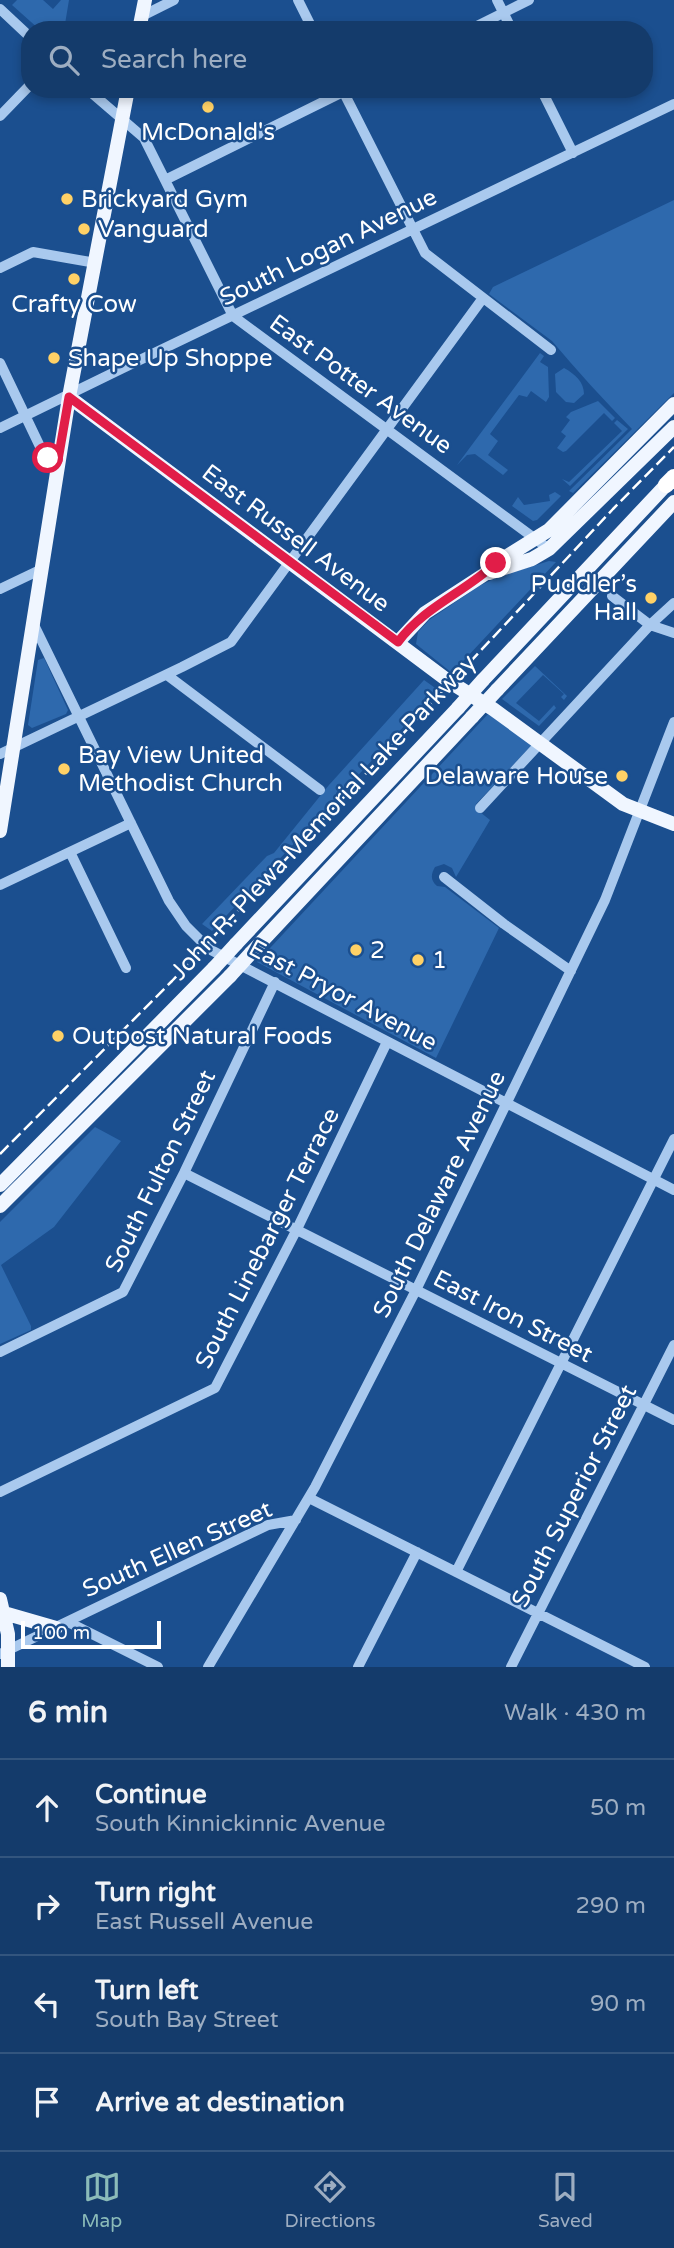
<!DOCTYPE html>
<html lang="en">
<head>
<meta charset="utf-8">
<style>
	body { margin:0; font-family:"Varela Round",sans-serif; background:#214673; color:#f1f3f6 }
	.scale { position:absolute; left:21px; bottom:18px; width:140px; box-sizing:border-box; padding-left:7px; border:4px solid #fff; border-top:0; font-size:19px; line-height:24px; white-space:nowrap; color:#fff; -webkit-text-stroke:5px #1b4f8f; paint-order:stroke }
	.stop { position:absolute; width:21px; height:21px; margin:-16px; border:5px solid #e11d48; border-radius:50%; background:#fff }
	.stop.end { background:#e11d48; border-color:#fff; box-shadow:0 2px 7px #0008 }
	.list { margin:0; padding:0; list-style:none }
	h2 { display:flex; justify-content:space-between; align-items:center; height:91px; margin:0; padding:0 28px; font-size:30px }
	h2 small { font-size:23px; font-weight:400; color:#9dadc1 }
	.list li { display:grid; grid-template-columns:46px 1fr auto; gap:21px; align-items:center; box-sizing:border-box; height:98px; padding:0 28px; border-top:2px solid #33557e }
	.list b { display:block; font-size:26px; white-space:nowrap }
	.list p { margin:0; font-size:23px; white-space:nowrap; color:#9dadc1 }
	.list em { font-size:23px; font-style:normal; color:#9dadc1 }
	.icon { flex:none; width:38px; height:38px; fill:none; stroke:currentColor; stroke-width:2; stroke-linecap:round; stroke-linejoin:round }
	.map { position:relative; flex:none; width:674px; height:1667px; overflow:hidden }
	.search { position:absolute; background:#143b6b; box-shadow:0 4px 10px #0003; left:21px; right:21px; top:21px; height:77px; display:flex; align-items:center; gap:18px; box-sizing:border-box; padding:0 24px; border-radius:28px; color:#9dadc1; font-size:26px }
	.sheet { height:483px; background:#143b6b }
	nav { display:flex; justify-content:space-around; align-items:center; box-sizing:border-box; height:98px; border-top:2px solid #33557e; background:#143b6b; font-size:19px; color:#9dadc1 }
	nav a { display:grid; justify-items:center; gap:4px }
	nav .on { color:#8bbbb9 }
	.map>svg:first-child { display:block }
	.green { fill:#2e69ad }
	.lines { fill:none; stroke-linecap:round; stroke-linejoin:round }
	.minor { stroke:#a9c9ee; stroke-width:10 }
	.major { stroke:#f0f6ff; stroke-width:14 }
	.highway { stroke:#fff; stroke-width:16 }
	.rail { stroke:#fff; stroke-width:2.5; stroke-dasharray:12 5; stroke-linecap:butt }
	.major-bridge { stroke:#f0f6ff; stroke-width:14 }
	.route { stroke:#e11d48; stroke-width:9 }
	.poi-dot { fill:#ffd166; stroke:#1b4f8f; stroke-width:2.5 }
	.labels { text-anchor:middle; stroke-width:5; stroke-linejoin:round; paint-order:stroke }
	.poi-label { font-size:24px; fill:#fff; stroke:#1b4f8f; text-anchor:start }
	.street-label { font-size:24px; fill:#fff; stroke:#1b4f8f }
</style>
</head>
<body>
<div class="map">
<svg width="674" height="1667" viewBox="0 0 674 1667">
	<rect width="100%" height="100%" fill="#1b4f8f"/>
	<path class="green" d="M 17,0 L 43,0 L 53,9 L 61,0 L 69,0 L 64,30 L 40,30 L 12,5 Z
		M 674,200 L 674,393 L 573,493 L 569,491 L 632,429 C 604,400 577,371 552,341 L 489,294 L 493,287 Z
		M 540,353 L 544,356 L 540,362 L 548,367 L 549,397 L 546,402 L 531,391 L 527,397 L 519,395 L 490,434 L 498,441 L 488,455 L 508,470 L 503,475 L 475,454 L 467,455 L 457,465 Z
		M 564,368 C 575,374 584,382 584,394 L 574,403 L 566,402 L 556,392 L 555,374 Z
		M 598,401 L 615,418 L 612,421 L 604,413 L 566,451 L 563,452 L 557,448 L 566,436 L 561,432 L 570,420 L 566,417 L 571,412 Z
		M 617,420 L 628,429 L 570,486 L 562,479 L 569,482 L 622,431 L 614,423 Z
		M 555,492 L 561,496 L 537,520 L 533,521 L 512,506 L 518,497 L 524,505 L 550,501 L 549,495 Z
		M 549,561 L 556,562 L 452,673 L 416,644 L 418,632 L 429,620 L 479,586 L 498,577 Z
		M 44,658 L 68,710 L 66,714 L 32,728 L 28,725 L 38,660 Z
		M 535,666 L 567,696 L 564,700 L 561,697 L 564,694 L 543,675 L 516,703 L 539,721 L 554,705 L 556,708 L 539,726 L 502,699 Z
		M 424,680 L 438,690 L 212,931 L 202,924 L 267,856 L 274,853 L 329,785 Z
		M 488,714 L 532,745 L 476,804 L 475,808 L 490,820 L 456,877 L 452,868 L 444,864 L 435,867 C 431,874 430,880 437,886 L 445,887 L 499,928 L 436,1058 L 257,962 Z
		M 95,1127 L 121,1141 L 54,1227 L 1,1265 L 31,1326 L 31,1330 L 0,1344 L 0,1222 Z"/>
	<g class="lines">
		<path class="minor" d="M 298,0 L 313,30
			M 497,0 L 512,30
			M 0,9 L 30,37
			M 142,16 L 174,0
			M 469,30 L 529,0
			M 87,89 L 144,138 L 233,316 L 549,549
			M 342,89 L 425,253 L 551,350
			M 541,89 L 573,153
			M 0,116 L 30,85
			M 165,180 L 349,89
			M 0,268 L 33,252 L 96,263
			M 0,363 L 45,457 L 58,460
			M 0,428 C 41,408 80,389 121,369 L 674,104
			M 0,589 L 42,569
			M 612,596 L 650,625 L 674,633
			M 34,625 L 169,901 L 186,926 L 209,949 L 674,1190
			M 167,675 L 320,790
			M 0,754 L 182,667 L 231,642 L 483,298
			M 480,808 L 650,625 L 674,603
			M 70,852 L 126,968
			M 444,877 L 504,924 L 571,971
			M 0,885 L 131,823
			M 184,1173 L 674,1420
			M 0,1352 L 123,1292 L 184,1173 L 275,982
			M 0,1492 L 215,1388 L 297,1229 L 387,1042
			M 309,1498 L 645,1667
			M 456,1572 L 674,1139
			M 68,1622 L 158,1667
			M 0,1654 L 268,1525 L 296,1520
			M 208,1667 L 315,1487 L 416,1290 L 605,900 L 674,722
			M 358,1667 L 417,1552
			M 511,1667 L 674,1345"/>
		<path class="major" d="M 139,30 L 145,0
			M 69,397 L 447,680 L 493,709 L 623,804 L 674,824
			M 489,573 L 532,559 L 549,549 L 674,427
			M 398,642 L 425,613 L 485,574 L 496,563 L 549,530 L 674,404
			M 483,680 L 666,485
			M 497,690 L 674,502
			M 0,831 L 69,397 L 128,89
			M 236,944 L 458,708
			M 251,953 L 472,717
			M 0,1185 L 214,968
			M 0,1206 L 230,976
			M 0,1599 L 8,1634 L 8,1667
			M 4,1613 L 56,1628"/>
		<path class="highway" d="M 666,485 L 674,477"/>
		<path class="rail" d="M 0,1154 L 172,981 L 613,509 L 674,447"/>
		<path class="major-bridge" d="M 458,708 L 483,680
			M 472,717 L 497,690
			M 214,968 L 236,944
			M 230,976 L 251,953"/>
	</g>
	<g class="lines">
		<path class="route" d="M 48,458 L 58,460 L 69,397 L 398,642 C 424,607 465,592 496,563"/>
	</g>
	<g class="poi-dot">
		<circle cx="208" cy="107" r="7"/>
		<circle cx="67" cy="199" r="7"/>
		<circle cx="84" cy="229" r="7"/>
		<circle cx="74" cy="279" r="7"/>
		<circle cx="54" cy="358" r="7"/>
		<circle cx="651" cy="598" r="7"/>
		<circle cx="64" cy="769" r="7"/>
		<circle cx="622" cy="776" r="7"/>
		<circle cx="356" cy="950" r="7"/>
		<circle cx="418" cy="960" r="7"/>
		<circle cx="58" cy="1036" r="7"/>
	</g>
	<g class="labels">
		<g class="poi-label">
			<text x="208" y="140" text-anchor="middle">McDonald's</text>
			<text x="81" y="207">Brickyard Gym</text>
			<text x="98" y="237">Vanguard</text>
			<text x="74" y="312" text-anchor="middle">Crafty Cow</text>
			<text x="68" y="366">Shape Up Shoppe</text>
			<text x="637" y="592" text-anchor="end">Puddler’s<tspan x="637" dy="28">Hall</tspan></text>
			<text x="78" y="763">Bay View United<tspan x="78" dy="28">Methodist Church</tspan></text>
			<text x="608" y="784" text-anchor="end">Delaware House</text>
			<text x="370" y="958">2</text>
			<text x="432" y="968">1</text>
			<text x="72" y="1044">Outpost Natural Foods</text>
		</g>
		<g class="street-label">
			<text transform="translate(328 247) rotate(-26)" y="8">South Logan Avenue</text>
			<text transform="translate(361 384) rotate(36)" y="8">East Potter Avenue</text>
			<text transform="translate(296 538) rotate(37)" y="8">East Russell Avenue</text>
			<text transform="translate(323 817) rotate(-47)" y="8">John R. Plewa Memorial Lake Parkway</text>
			<text transform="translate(343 995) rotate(28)" y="8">East Pryor Avenue</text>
			<text transform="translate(160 1171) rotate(-64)" y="8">South Fulton Street</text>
			<text transform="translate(439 1194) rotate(-64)" y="8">South Delaware Avenue</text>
			<text transform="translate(267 1238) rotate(-63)" y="8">South Linebarger Terrace</text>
			<text transform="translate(513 1316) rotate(27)" y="8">East Iron Street</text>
			<text transform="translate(574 1496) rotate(-63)" y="8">South Superior Street</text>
			<text transform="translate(177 1549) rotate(-24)" y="8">South Ellen Street</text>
		</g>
	</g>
</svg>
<div class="scale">100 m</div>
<div class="stop" style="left:48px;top:458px"></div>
<div class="stop end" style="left:496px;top:563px"></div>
<div class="search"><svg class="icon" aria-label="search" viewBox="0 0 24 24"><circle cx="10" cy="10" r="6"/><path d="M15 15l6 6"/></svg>Search here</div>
</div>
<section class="sheet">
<h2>6 min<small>Walk · 430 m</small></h2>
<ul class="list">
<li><svg class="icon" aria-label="ahead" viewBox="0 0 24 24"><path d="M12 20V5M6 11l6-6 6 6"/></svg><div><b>Continue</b><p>South Kinnickinnic Avenue</p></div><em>50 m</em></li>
<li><svg class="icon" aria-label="right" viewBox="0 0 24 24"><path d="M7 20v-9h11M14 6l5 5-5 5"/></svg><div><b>Turn right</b><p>East Russell Avenue</p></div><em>290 m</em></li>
<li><svg class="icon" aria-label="left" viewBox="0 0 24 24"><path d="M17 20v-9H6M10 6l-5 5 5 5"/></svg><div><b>Turn left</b><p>South Bay Street</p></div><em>90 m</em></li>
<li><svg class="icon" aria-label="arrive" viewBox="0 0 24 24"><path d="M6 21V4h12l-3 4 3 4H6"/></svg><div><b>Arrive at destination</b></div></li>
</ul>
</section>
<nav>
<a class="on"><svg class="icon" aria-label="map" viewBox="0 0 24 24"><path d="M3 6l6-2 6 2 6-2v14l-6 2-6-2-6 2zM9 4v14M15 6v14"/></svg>Map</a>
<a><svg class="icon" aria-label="directions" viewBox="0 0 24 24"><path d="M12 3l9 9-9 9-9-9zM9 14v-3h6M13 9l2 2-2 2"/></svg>Directions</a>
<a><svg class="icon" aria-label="saved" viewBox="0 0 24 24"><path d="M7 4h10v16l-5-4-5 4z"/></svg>Saved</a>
</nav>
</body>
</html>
